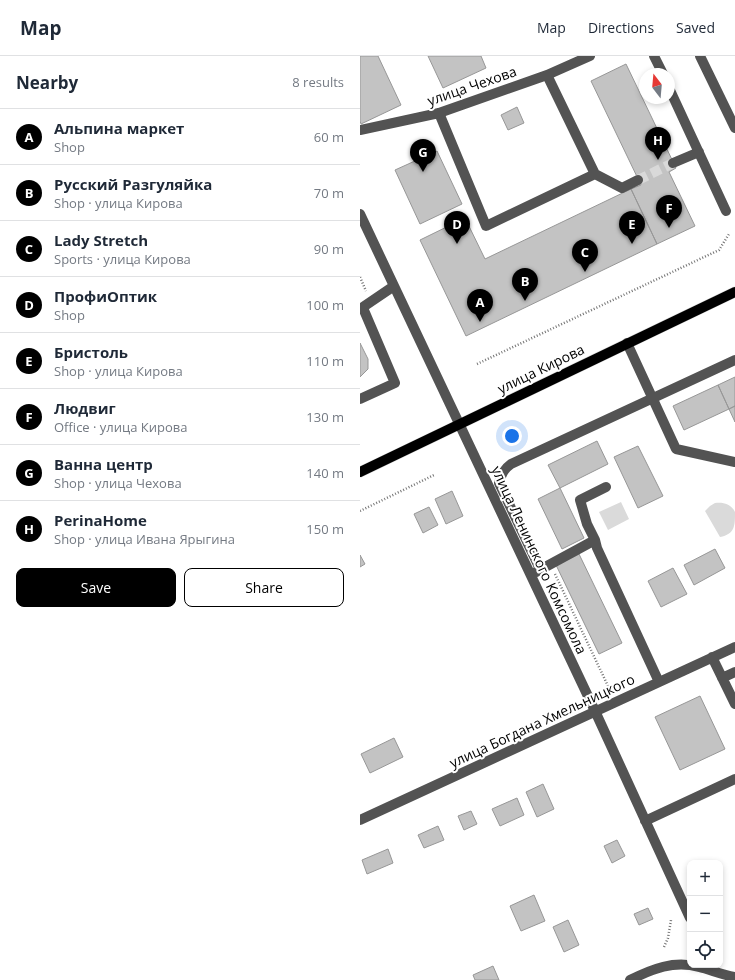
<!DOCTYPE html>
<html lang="en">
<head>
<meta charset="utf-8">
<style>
	body { margin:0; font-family:"Open Sans",sans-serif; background:#f6f6f7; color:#1f2937 }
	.controls { position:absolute; right:12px; bottom:12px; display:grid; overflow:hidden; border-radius:8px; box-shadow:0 2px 6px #0003 }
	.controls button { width:36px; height:36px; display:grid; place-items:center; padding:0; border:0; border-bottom:1px solid #e0e1e3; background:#fff; color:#1f2937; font:20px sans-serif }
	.compass { position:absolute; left:279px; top:12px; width:36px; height:36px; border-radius:50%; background:#fff; box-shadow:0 2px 6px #0003; rotate:344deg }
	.you { position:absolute; left:152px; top:380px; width:14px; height:14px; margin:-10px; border:3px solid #fff; border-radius:50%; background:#1a73e8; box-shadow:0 0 0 6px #1a73e833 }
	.badge { display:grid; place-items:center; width:26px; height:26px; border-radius:50%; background:#000; color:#fff; font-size:13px; font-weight:700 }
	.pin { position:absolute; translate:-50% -33px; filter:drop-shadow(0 1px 2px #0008) }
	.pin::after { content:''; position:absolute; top:21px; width:14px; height:12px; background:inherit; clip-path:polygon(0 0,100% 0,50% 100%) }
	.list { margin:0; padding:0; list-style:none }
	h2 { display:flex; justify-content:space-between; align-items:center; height:52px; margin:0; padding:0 16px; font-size:17px }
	h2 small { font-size:13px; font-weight:400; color:#747a83 }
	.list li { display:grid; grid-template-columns:26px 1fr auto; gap:12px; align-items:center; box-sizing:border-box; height:56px; padding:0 16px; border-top:1px solid #e0e1e3 }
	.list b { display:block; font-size:15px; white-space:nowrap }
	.list p { margin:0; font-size:13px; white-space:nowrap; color:#747a83 }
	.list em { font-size:13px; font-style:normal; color:#747a83 }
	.actions { display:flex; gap:8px; padding:12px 16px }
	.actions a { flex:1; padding:9px 0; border:1px solid #000; border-radius:8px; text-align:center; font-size:14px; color:#000 }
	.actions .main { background:#000; color:#fff }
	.icon { flex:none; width:22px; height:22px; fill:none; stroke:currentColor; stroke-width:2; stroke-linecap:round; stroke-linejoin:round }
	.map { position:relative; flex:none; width:375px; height:924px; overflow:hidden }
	header { display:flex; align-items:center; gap:24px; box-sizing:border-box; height:56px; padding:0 20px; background:#fff; border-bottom:1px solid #e0e1e3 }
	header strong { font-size:19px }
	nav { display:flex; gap:22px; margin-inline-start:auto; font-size:14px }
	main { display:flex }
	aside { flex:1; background:#fff }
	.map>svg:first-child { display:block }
	.green { fill:#dadada }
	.building { fill:#c3c3c3; stroke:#979797 }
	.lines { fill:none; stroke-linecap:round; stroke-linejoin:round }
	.minor-tunnel { stroke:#d9d9d9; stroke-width:10; stroke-dasharray:10 5; stroke-linecap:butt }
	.major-casing { stroke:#dbdbdb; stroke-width:11 }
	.path { stroke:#757575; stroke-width:2.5; stroke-dasharray:1 2; stroke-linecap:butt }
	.minor { stroke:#535353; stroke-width:10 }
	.major { stroke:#000; stroke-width:10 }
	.labels { text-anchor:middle; stroke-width:4; stroke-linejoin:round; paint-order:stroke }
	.street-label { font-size:14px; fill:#000; stroke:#fff }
</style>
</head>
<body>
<header>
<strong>Map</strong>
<nav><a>Map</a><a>Directions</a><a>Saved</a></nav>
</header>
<main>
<aside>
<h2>Nearby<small>8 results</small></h2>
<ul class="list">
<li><span class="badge">A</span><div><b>Альпина маркет</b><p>Shop</p></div><em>60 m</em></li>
<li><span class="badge">B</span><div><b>Русский Разгуляйка</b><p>Shop · улица Кирова</p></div><em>70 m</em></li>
<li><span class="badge">C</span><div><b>Lady Stretch</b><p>Sports · улица Кирова</p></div><em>90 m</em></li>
<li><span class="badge">D</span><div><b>ПрофиОптик</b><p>Shop</p></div><em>100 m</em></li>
<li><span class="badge">E</span><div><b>Бристоль</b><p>Shop · улица Кирова</p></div><em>110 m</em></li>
<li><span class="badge">F</span><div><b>Людвиг</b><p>Office · улица Кирова</p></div><em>130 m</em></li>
<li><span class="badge">G</span><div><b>Ванна центр</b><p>Shop · улица Чехова</p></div><em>140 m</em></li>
<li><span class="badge">H</span><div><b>PerinaHome</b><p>Shop · улица Ивана Ярыгина</p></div><em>150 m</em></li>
</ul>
<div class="actions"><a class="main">Save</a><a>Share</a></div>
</aside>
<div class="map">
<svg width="375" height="924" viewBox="0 0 375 924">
	<rect width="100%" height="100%" fill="#fff"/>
	<path class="green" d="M 261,446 L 269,463 L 248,474 L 239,456 Z
		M 355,447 C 364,446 371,448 375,456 C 375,470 375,478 360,481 L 345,455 L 350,450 Z"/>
	<path class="building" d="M 0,0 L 18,0 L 41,49 L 1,68 L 0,65 Z
		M 68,0 L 121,0 L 126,12 L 83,32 Z
		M 266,8 L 316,112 L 309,116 L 335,170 L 297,188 L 271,133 L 281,129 L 231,25 Z
		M 157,51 L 164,67 L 148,74 L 141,59 Z
		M 77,95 L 102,148 L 60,168 L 35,114 Z
		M 271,133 L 297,188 L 106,280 L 60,184 L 105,162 L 125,203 Z
		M 0,287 L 8,303 L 8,313 L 0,321 Z
		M 375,321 L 375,350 L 369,353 L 358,329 Z
		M 358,329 L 369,353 L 324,374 L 313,350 Z
		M 375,350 L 375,366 L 369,353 Z
		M 237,385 L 248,408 L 200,432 L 188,409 Z
		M 278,390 L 303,440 L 278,452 L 254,401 Z
		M 200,432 L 224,482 L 202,493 L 178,443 Z
		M 92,435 L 103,460 L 86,468 L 75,443 Z
		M 69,451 L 78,469 L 63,477 L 54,458 Z
		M 355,493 L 365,512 L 334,529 L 324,509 Z
		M 219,498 L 262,587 L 239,598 L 196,509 Z
		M 0,499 L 5,508 L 0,511 Z
		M 313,512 L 327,538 L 301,551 L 288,525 Z
		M 340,640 L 365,693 L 320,714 L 295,661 Z
		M 34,682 L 43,701 L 10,717 L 1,698 Z
		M 183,728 L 194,753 L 177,761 L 166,736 Z
		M 157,742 L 164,759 L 140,770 L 132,753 Z
		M 111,755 L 117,768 L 104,774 L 98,760 Z
		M 78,770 L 84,784 L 64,792 L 58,779 Z
		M 257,784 L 265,800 L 252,807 L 244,790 Z
		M 28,793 L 33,807 L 7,818 L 2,804 Z
		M 174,839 L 185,865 L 161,875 L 150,850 Z
		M 288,852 L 293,863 L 279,869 L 274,858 Z
		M 208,864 L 219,889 L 204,896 L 193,871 Z
		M 133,910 L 139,924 L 115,924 L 113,919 Z"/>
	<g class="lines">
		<path class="minor-tunnel" d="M 278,124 L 313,107"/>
		<defs>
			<path id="major" d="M 0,416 L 375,236"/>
		</defs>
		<use href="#major" class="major-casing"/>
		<path class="path" d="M 0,221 L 6,235
			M 117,308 L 359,194 L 369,178
			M 0,455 L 74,419
			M 195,518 L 248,630
			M 304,891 L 308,882 L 311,864"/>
		<path class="minor" d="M 294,0 L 303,18
			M 340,0 L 375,72
			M 309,32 L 366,155
			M 79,57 L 126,170 L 235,118 L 187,19
			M 0,74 L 79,57 L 187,19 L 230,0
			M 313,107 L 339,96
			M 235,118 L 262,132 L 278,124
			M 0,158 L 235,655 L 330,862
			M 0,253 L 34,230
			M 267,287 L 316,393 L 375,406
			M 0,343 L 35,327 L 3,252
			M 246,431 L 220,444 L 227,468 L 235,484 L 237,492 L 299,626
			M 180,513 L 139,427 C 141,418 144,413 151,408 L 375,304
			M 176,516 L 235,484
			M 352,601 L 375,648
			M 362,622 L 375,616
			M 0,764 L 375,591
			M 285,765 L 375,723
			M 270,924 C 292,913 314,904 339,911 C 351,914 363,919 375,921"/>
		<use href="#major" class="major"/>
	</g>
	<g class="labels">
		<g class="street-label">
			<text transform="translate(112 30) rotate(-19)" y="5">улица Чехова</text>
			<text transform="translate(181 313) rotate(-26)" y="5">улица Кирова</text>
			<text transform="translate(179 504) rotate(65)" y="5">улица Ленинского Комсомола</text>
			<text transform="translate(182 665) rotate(-25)" y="5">улица Богдана Хмельницкого</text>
		</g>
	</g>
</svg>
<div class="controls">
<button>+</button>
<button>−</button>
<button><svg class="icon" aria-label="locate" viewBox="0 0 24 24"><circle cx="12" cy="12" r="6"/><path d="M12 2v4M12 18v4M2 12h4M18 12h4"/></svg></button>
</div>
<svg class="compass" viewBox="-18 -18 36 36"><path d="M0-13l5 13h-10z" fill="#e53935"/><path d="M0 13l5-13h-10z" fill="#747a83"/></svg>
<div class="you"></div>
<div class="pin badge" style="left:120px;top:266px">A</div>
<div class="pin badge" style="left:165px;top:245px">B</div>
<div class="pin badge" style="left:225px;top:216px">C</div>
<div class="pin badge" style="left:97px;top:188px">D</div>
<div class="pin badge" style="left:272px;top:188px">E</div>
<div class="pin badge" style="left:309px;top:172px">F</div>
<div class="pin badge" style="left:63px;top:116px">G</div>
<div class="pin badge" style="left:298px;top:104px">H</div>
</div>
</main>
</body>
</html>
